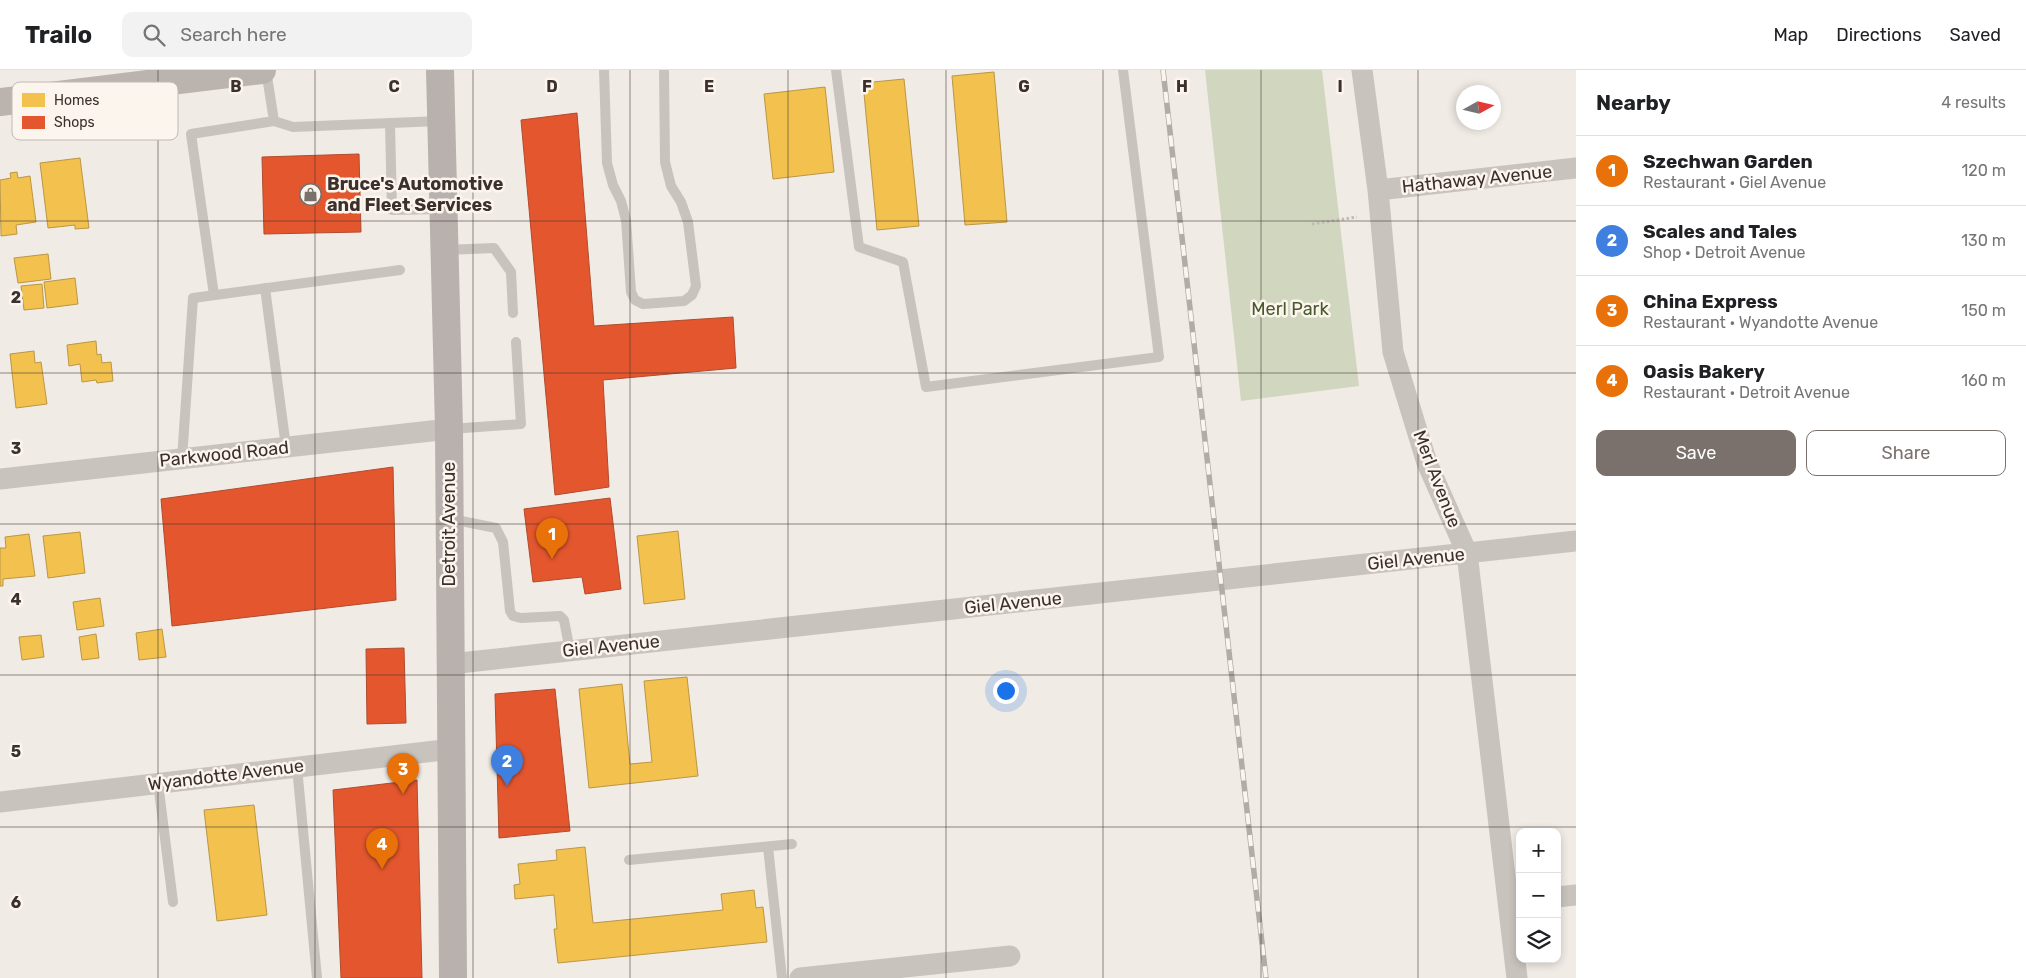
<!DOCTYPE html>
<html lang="en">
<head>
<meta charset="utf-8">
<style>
	body { margin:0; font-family:Rubik,sans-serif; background:#f2f2f2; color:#202124 }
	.controls { position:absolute; right:15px; bottom:15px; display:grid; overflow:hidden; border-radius:10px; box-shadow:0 2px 8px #0003 }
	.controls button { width:45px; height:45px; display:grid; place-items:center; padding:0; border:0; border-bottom:1px solid #e0e0e0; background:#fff; color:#202124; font:25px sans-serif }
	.compass { position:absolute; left:1456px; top:15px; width:45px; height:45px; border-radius:50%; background:#fff; box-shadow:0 2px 8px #0003; rotate:82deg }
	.you { position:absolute; left:1005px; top:620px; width:18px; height:18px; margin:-12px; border:4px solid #fff; border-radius:50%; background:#1a73e8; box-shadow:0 0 0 8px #1a73e833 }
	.badge { display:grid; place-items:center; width:32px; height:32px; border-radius:50%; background:#7a716c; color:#fff; font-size:16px; font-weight:700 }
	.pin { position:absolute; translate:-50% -41px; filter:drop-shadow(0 1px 2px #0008) }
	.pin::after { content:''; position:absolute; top:26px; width:18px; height:15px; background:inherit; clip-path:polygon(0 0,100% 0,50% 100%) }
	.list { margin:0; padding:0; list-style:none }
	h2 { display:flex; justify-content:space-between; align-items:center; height:65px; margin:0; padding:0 20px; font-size:21px }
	h2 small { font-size:16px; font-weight:400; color:#757577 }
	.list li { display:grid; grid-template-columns:32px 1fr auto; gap:15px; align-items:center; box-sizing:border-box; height:70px; padding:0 20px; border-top:1px solid #e0e0e0 }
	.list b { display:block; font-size:19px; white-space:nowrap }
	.list p { margin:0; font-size:16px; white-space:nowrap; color:#757577 }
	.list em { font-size:16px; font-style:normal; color:#757577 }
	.actions { display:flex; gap:10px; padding:15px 20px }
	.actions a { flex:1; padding:11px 0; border:1px solid #7a716c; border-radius:10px; text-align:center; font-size:18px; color:#7a716c }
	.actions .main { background:#7a716c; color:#fff }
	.icon { flex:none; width:28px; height:28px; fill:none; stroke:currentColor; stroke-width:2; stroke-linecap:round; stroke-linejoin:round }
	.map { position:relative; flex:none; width:1576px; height:908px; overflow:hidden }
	header { display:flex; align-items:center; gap:30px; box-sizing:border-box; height:70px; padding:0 25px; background:#fff; border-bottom:1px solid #e0e0e0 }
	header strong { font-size:24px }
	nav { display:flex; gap:28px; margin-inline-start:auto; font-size:18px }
	.search { width:350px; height:45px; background:#f2f2f2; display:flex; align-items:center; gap:12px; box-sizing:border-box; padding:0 18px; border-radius:10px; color:#757577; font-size:19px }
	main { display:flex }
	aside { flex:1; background:#fff }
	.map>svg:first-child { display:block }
	.green { fill:#d1d6bf }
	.homes { fill:#f2c14e; stroke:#bb9644 }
	.shops { fill:#e4572e; stroke:#b14b2d }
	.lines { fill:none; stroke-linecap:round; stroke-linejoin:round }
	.path { stroke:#c2bbb6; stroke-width:3; stroke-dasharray:2.5 2.5; stroke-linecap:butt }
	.lane { stroke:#c9c3be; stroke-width:10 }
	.street { stroke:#c9c3be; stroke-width:21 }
	.secondary { stroke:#bab3ae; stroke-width:28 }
	.primary { stroke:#b8b1ad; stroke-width:28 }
	.rail-casing { stroke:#b1aca8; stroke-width:5.5 }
	.rail { stroke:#fbf5ee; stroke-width:4; stroke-dasharray:11; stroke-linecap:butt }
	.grid { fill:none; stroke:#3b302b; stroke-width:1; stroke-opacity:0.55 }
	.labels { text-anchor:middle; stroke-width:5; stroke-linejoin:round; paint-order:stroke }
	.street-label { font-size:18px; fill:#3b302b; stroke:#fbf5ee }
	.poi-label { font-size:18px; font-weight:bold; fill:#3b302b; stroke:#fbf5ee; text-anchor:start }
	.park-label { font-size:18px; fill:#4a5a2e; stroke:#fbf5ee }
	.key { fill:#fbf5ee; stroke:#c1bab4; stroke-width:1 }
	.key-label { font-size:14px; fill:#3b302b }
	.grid-label { font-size:16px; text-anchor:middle; font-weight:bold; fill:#3b302b; stroke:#fbf5ee; stroke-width:5; stroke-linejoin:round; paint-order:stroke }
</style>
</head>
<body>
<header>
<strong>Trailo</strong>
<div class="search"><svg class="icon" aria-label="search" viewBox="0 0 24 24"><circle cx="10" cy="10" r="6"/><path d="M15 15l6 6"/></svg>Search here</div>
<nav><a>Map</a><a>Directions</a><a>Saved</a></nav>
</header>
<main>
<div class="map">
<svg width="1576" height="908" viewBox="0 0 1576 908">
	<rect width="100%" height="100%" fill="#f0ebe5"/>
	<path class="green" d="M 1205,0 L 1322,0 L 1359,316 L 1241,331 Z"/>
	<path class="homes" d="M 994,2 L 1007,152 L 965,155 L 952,6 Z
		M 904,9 L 919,156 L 877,160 L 863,13 Z
		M 825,17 L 834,102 L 773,109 L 764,24 Z
		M 80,88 L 89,158 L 75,159 L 75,155 L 48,158 L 40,93 Z
		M 17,102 L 18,108 L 30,106 L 36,152 L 16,155 L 17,164 L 1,166 L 0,110 L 11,108 L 10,103 Z
		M 48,184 L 51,209 L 18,213 L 14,188 Z
		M 75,208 L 78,234 L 47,238 L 44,212 Z
		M 42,214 L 44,238 L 24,240 L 21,216 Z
		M 96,271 L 97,285 L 101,284 L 102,293 L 111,292 L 113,311 L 97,313 L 96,310 L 82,312 L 80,294 L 69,296 L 67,275 Z
		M 34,281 L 35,293 L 41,292 L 47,334 L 16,338 L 10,284 Z
		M 678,461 L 685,529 L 644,534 L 637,466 Z
		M 80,462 L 85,503 L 48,508 L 43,466 Z
		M 29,464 L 35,506 L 3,509 L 3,516 L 0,516 L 0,478 L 6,478 L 5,467 Z
		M 100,528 L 104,556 L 77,560 L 73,532 Z
		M 162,559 L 166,587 L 139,590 L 136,563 Z
		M 96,564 L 99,588 L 82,590 L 79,567 Z
		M 41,565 L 44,587 L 22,590 L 19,567 Z
		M 687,607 L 698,706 L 589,718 L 579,619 L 622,614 L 630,694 L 652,692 L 644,611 Z
		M 254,735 L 267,845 L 217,851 L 204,740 Z
		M 585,777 L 593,853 L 723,840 L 721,824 L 754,820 L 756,838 L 763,837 L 767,872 L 558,893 L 554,859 L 557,859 L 554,825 L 515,829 L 514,815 L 520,814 L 518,794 L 557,790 L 556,780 Z"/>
	<path class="shops" d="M 577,43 L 594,256 L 733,247 L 736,298 L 603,310 L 609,417 L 555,425 L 521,50 Z
		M 359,84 L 361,162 L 264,164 L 262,87 Z
		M 393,397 L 396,530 L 172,556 L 161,429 Z
		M 610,428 L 621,519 L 585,524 L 582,507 L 533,512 L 524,439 Z
		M 404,578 L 406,653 L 367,654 L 366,579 Z
		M 555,619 L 570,761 L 499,768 L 495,624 Z
		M 417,710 L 422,908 L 341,908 L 333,720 Z"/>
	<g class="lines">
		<path class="path" d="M 1312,154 L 1357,147"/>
		<path class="lane" d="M 266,0 L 274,51
			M 604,0 L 607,93 L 613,115 L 621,131 L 626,150 L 631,222 L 635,230 L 643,234 L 684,231 L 692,225 L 696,216 L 688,152 L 681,132 L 671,116 L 665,92 L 664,0
			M 836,0 L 859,177 L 903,192 L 926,317 L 1159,287 L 1123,0
			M 390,53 L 392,140 L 443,139
			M 446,180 L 494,178 L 511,202 L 513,243
			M 265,218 L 286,377
			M 214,225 L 191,64 L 274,51 L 293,57 L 440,51
			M 450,359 L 521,354 L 516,272
			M 182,389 L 193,228 L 400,200
			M 451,449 L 496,458 L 503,472 L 510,541 L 513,546 L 521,548 L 560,546 L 564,550 L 570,581
			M 297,697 L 317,908
			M 158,713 L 173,832
			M 768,777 L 782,908
			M 629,790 L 792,774"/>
		<path class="street" d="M 1362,0 L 1378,120 L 1393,282 L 1427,393 L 1467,483 L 1517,908
			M 1378,120 L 1576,98
			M 0,409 L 449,359
			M 450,594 L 1576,471
			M 0,732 L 452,679
			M 1557,827 L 1576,825
			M 800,908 L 1010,886"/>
		<path class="secondary" d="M 0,32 L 262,0"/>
		<path class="primary" d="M 440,0 L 449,359 L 453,908"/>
		<defs>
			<path id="rail" d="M 1163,0 L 1266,908"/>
		</defs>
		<use href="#rail" class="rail-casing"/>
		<use href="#rail" class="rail"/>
	</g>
	<path class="grid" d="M 158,0 L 158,908M 315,0 L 315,908M 473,0 L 473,908M 630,0 L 630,908M 788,0 L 788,908M 946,0 L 946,908M 1103,0 L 1103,908M 1261,0 L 1261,908M 1418,0 L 1418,908M 0,151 L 1576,151M 0,303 L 1576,303M 0,454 L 1576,454M 0,605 L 1576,605M 0,757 L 1576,757"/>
	<defs>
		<symbol id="shop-ring" viewBox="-11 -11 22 22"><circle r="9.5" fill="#fbf5ee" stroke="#7a716c" stroke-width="1.5"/><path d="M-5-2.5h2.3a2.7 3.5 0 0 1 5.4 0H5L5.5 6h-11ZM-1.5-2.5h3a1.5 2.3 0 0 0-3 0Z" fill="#7a716c"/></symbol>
	</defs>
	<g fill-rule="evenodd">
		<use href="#shop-ring" x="298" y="112" width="25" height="25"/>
	</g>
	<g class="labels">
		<g class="street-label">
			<text transform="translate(1477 109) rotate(-6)" y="6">Hathaway Avenue</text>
			<text transform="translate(224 384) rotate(-6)" y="6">Parkwood Road</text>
			<text transform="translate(1437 409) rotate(69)" y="6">Merl Avenue</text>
			<text transform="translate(449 454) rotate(-90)" y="6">Detroit Avenue</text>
			<text transform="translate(1416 489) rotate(-6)" y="6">Giel Avenue</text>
			<text transform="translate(1013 533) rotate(-6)" y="6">Giel Avenue</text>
			<text transform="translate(611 576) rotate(-6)" y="6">Giel Avenue</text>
			<text transform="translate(226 705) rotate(-7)" y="6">Wyandotte Avenue</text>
		</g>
		<g class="poi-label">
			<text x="327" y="120">Bruce's Automotive<tspan x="327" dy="21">and Fleet Services</tspan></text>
		</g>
		<g class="park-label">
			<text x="1290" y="245">Merl Park</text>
		</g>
	</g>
	<rect x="12" y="12" width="166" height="58" rx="8" class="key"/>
	<rect x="22" y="23" width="23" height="14" fill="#f2c14e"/>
	<rect x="22" y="46" width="23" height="13" fill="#e4572e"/>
	<g class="key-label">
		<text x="54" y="35">Homes</text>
		<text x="54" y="57">Shops</text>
	</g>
	<g class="grid-label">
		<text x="236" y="22">B</text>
		<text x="394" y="22">C</text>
		<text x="552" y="22">D</text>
		<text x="709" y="22">E</text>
		<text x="867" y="22">F</text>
		<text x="1024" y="22">G</text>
		<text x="1182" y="22">H</text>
		<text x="1340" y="22">I</text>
		<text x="16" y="233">2</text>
		<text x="16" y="384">3</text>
		<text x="16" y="535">4</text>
		<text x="16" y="687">5</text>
		<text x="16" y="838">6</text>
	</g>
</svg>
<div class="controls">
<button>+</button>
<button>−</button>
<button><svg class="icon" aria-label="layers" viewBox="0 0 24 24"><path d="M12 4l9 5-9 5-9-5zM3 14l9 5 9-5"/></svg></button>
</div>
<svg class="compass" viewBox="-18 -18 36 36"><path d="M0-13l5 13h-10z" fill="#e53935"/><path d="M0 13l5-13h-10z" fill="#757577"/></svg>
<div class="you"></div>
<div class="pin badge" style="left:552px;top:489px;background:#e8710a">1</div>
<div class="pin badge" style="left:507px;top:716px;background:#3f7fe0">2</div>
<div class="pin badge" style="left:403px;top:724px;background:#e8710a">3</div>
<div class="pin badge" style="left:382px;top:799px;background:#e8710a">4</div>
</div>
<aside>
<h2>Nearby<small>4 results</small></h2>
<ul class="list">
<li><span class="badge" style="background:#e8710a">1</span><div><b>Szechwan Garden</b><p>Restaurant · Giel Avenue</p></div><em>120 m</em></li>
<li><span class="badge" style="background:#3f7fe0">2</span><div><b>Scales and Tales</b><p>Shop · Detroit Avenue</p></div><em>130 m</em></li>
<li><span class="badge" style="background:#e8710a">3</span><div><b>China Express</b><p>Restaurant · Wyandotte Avenue</p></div><em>150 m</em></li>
<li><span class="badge" style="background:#e8710a">4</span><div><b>Oasis Bakery</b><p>Restaurant · Detroit Avenue</p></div><em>160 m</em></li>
</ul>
<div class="actions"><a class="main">Save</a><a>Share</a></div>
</aside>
</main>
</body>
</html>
